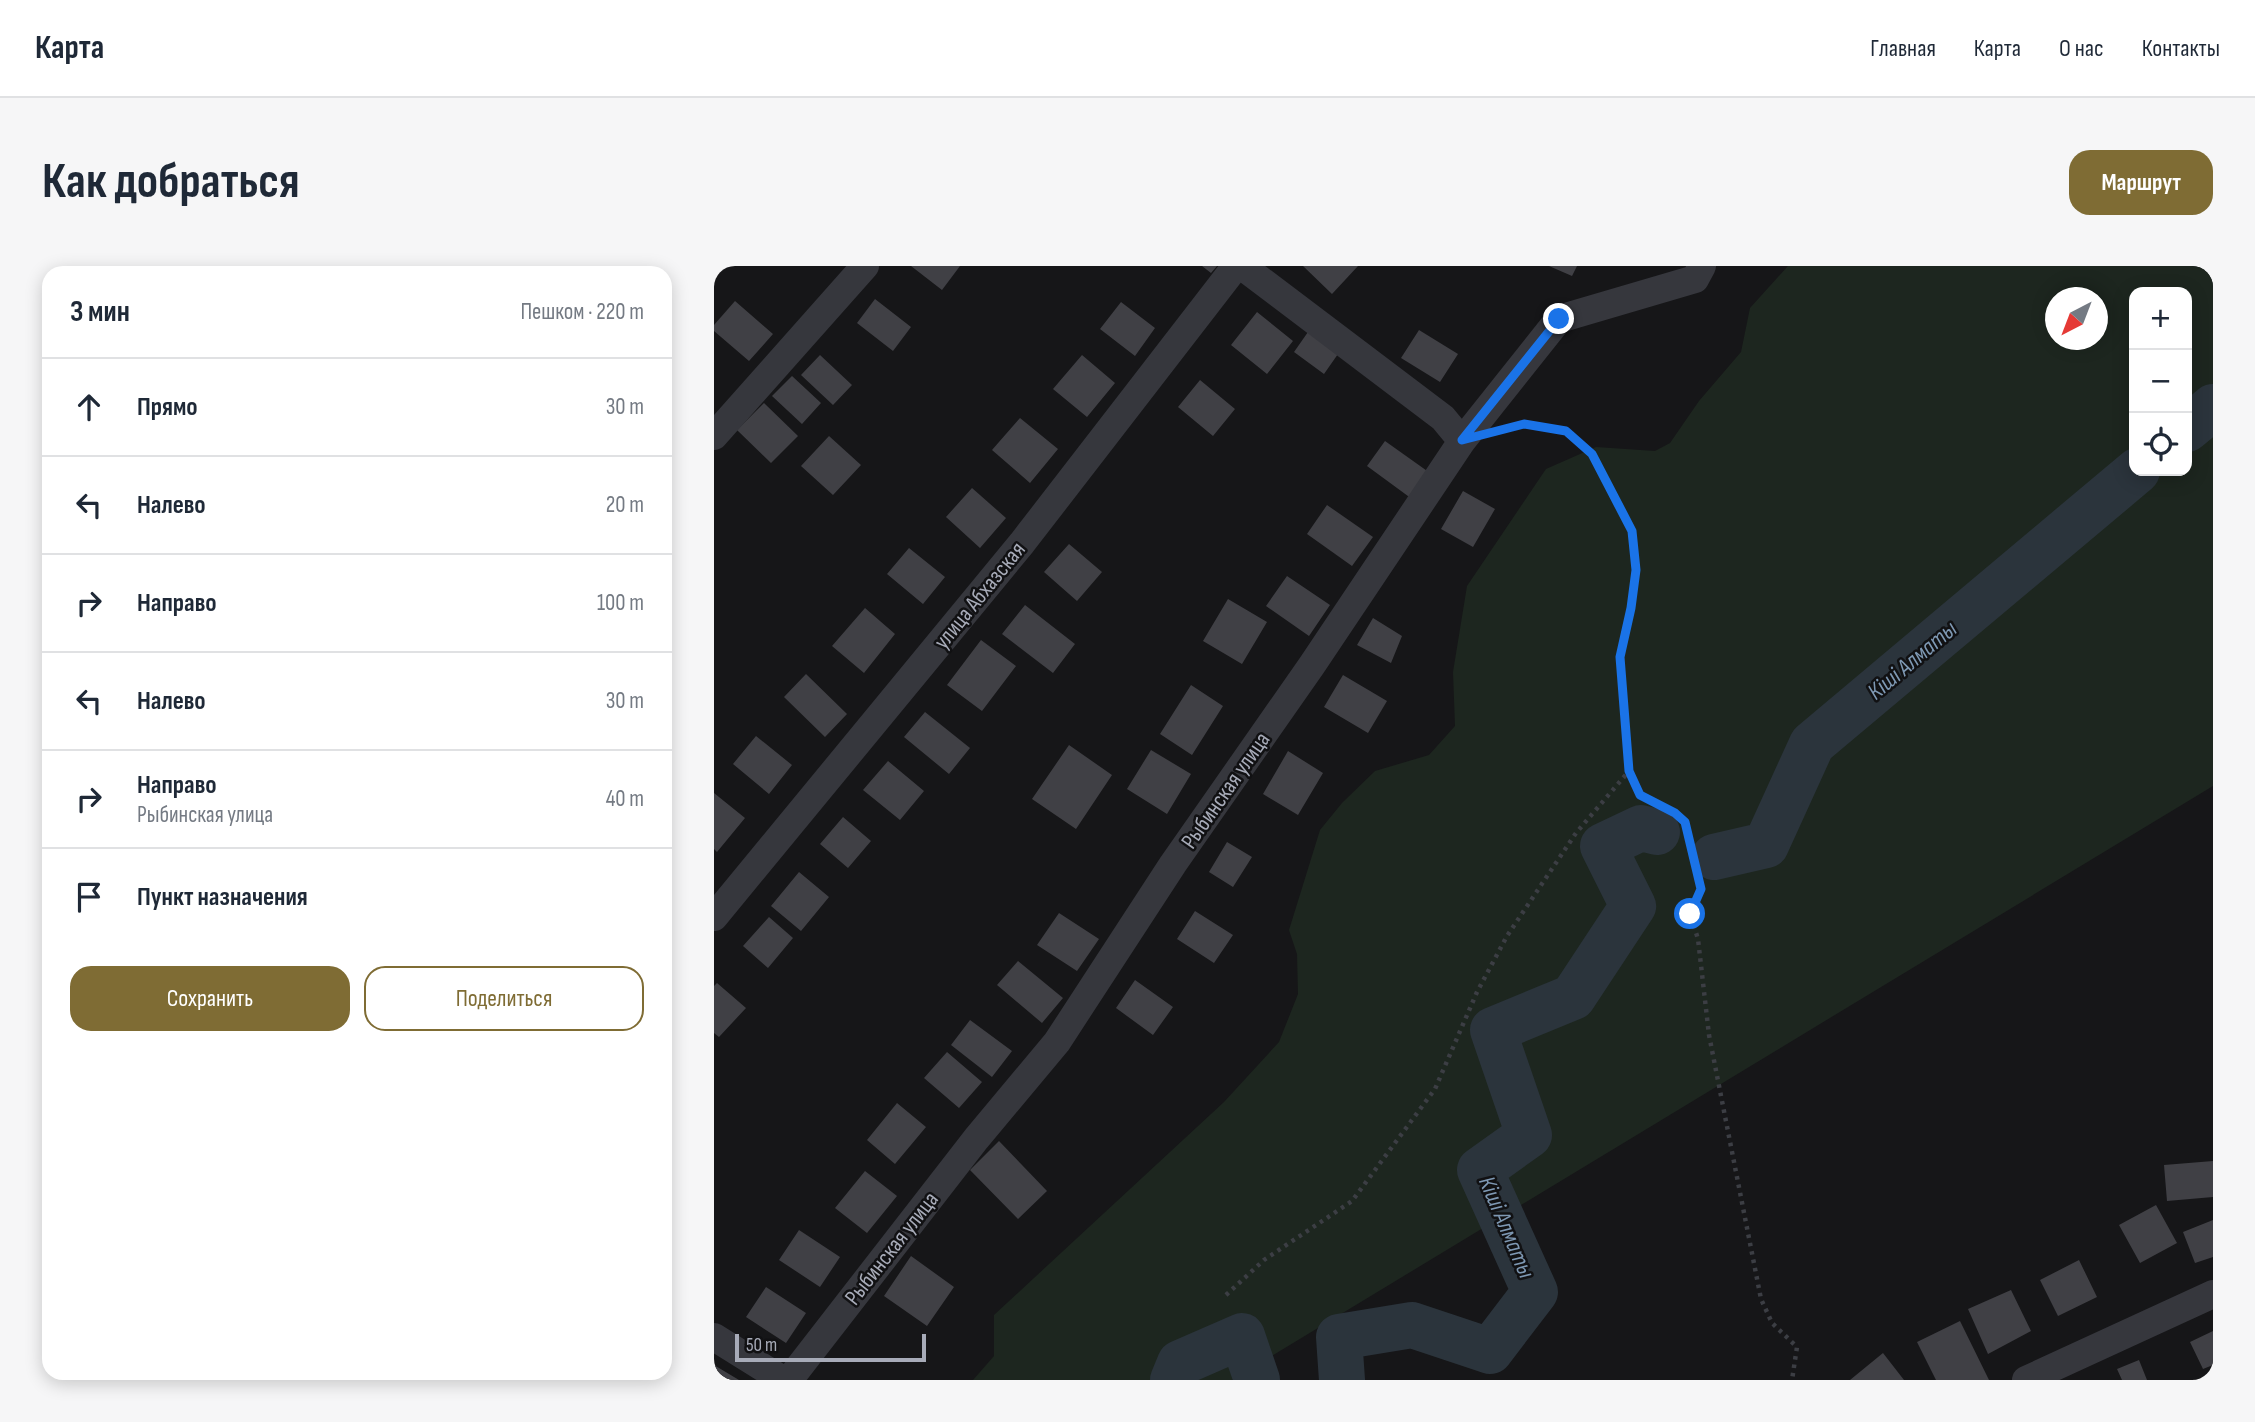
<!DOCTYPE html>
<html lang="ru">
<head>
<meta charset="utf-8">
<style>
	body { margin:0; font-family:"Sofia Sans Condensed",sans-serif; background:#f6f6f7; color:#1f2937 }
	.controls { position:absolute; right:21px; top:21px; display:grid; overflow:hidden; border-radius:14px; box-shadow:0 4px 18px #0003 }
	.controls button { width:63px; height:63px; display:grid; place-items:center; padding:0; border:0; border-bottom:2px solid #e0e1e3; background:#fff; color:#1f2937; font:35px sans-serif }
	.compass { position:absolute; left:1331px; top:21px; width:63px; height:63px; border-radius:50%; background:#fff; box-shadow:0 4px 18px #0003; rotate:222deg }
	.scale { position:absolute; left:21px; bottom:18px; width:191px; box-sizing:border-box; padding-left:7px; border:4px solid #a7abb8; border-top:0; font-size:19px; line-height:24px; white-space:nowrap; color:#a7abb8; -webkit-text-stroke:5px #111113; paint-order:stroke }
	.stop { position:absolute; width:21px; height:21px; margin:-16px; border:5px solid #1a73e8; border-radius:50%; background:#fff }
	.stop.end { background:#1a73e8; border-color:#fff; box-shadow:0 2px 7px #0008 }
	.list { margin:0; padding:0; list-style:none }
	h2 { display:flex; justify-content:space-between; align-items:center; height:91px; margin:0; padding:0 28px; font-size:30px }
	h2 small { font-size:23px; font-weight:400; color:#747a83 }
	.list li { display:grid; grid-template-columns:46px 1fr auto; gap:21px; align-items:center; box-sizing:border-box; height:98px; padding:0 28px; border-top:2px solid #e0e1e3 }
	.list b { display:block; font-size:26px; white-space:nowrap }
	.list p { margin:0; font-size:23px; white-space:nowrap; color:#747a83 }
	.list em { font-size:23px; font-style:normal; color:#747a83 }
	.actions { display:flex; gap:14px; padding:21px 28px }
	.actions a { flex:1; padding:16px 0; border:2px solid #7f6c34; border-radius:21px; text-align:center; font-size:24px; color:#7f6c34 }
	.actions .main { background:#7f6c34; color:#fff }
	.icon { flex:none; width:38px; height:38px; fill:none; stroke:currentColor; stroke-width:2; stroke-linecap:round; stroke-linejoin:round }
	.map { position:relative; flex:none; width:1499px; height:1114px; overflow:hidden; border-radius:21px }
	header { display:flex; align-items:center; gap:42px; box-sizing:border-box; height:98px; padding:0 35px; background:#fff; border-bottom:2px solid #e0e1e3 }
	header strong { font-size:33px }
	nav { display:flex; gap:38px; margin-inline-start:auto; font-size:24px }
	.intro { display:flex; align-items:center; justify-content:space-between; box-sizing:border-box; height:168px; padding:0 42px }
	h1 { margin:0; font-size:49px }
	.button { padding:18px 32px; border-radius:21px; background:#7f6c34; color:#fff; font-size:24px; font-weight:700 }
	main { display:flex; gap:42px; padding:0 42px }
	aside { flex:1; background:#fff; border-radius:21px; box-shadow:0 4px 18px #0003 }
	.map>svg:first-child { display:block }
	.green { fill:#1d261f; fill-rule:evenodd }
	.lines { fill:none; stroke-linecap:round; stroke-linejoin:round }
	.river { stroke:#2b343c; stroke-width:46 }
	.building { fill:#404045 }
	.path { stroke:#3c3e44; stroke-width:4.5; stroke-dasharray:3.5 5; stroke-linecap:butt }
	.street { stroke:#36373d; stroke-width:28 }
	.route { stroke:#1a73e8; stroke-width:9 }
	.labels { text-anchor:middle; stroke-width:5; stroke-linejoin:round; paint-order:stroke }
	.street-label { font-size:23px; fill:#a7abb8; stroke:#111113 }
	.water-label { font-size:24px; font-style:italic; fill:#7e98b3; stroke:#111113 }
</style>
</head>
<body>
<header>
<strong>Карта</strong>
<nav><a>Главная</a><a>Карта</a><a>О нас</a><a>Контакты</a></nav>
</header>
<div class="intro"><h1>Как добраться</h1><a class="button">Маршрут</a></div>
<main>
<aside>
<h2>3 мин<small>Пешком · 220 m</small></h2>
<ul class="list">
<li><svg class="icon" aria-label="ahead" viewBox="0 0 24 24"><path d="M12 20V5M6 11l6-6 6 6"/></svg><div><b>Прямо</b></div><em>30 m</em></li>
<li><svg class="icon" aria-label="left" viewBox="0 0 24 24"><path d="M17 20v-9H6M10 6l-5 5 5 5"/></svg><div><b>Налево</b></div><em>20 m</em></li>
<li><svg class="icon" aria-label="right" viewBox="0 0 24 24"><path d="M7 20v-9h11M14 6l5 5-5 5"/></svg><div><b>Направо</b></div><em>100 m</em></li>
<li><svg class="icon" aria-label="left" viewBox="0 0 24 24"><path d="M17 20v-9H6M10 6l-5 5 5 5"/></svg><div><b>Налево</b></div><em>30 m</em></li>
<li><svg class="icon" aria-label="right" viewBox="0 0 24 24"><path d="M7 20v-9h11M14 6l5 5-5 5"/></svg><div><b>Направо</b><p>Рыбинская улица</p></div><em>40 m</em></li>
<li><svg class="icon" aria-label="arrive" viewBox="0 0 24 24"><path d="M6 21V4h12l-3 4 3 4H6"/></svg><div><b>Пункт назначения</b></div></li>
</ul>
<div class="actions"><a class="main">Сохранить</a><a>Поделиться</a></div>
</aside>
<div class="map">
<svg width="1499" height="1114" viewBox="0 0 1499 1114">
	<rect width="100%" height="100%" fill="#161618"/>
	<path class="green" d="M 1074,0 L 1499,0 L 1499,520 L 518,1114 L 259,1114 L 280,1090 L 280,1049 L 510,836 L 565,776 L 584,728 L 583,688 L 575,664 L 606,564 L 628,537 L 661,505 L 715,489 L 741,460 L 739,406 L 753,320 L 832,203 L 882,181 L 941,185 L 956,177 L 985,135 L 1027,86 L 1036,42 ZM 1473,26 L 1473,205 L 1420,205 L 1420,26 ZM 1342,32 L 1384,32 L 1384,74 L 1342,74 Z"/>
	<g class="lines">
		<path class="river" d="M 1473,163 L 1499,141
			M 1000,591 L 1052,579 L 1098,478 L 1423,205
			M 459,1114 L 466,1097 L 528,1070 L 543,1114
			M 628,1114 L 625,1071 L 698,1059 L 776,1085 L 821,1026 L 766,904 L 815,869 L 779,764 L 859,731 L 919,640 L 889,580 L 927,562 L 943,566"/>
	</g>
	<path class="building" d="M 197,0 L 246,0 L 228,24 Z
		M 488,0 L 503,0 L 497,7 Z
		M 589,0 L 644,0 L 618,28 Z
		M 835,0 L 863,0 L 858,10 Z
		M 161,33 L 197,61 L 179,85 L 143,57 Z
		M 21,35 L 59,68 L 35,95 L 0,65 L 0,59 Z
		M 407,36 L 441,62 L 421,90 L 386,63 Z
		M 543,46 L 579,75 L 553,108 L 517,79 Z
		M 705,64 L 744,88 L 726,116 L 687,92 Z
		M 594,66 L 624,88 L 610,108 L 580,86 Z
		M 106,89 L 138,119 L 119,139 L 87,109 Z
		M 368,89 L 401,117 L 373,151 L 339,123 Z
		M 78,110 L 107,137 L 88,158 L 58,130 Z
		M 486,114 L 521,143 L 499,170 L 464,141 Z
		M 50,137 L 84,170 L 57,197 L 23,164 Z
		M 306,152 L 344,183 L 316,217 L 278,184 Z
		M 115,170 L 147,199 L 119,229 L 87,200 Z
		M 671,175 L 716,207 L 698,233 L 653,200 Z
		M 258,222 L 292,252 L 266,282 L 232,251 Z
		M 749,225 L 781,243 L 759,281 L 727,263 Z
		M 613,239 L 659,271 L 638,300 L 593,268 Z
		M 355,278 L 388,306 L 363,335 L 330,306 Z
		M 195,282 L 231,311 L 209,338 L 173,308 Z
		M 573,310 L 616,339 L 595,370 L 552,340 Z
		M 514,333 L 553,356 L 528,398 L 489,375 Z
		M 311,339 L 361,378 L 339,407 L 288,368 Z
		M 151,342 L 181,368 L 150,407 L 118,380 Z
		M 659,352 L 688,370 L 677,397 L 643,379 Z
		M 267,374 L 302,400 L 268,445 L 233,419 Z
		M 92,408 L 133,448 L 111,471 L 70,431 Z
		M 629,409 L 673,435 L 654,467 L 610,441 Z
		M 477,419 L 509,440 L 478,489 L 446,468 Z
		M 211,446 L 256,482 L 235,508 L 190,471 Z
		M 42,470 L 78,499 L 55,528 L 19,498 Z
		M 355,479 L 398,509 L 362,563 L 318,533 Z
		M 437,484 L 477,508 L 453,548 L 413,523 Z
		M 574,485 L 609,507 L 584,549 L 549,528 Z
		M 174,495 L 210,525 L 186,554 L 149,524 Z
		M 0,527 L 31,552 L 3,586 L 0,583 Z
		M 129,551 L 157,575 L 134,602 L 106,578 Z
		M 513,576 L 538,591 L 519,621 L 495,606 Z
		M 85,606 L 115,631 L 87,665 L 57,640 Z
		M 481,645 L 519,669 L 500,697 L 463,673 Z
		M 345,647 L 385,673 L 363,705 L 323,679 Z
		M 55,651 L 79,672 L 54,702 L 29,680 Z
		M 304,695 L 349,732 L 328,757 L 283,719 Z
		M 421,714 L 459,741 L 439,769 L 402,742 Z
		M 3,717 L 32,742 L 5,771 L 0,767 L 0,720 Z
		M 256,754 L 298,785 L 278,811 L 237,779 Z
		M 233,786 L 268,816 L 245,842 L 210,812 Z
		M 183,837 L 212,861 L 181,898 L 153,874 Z
		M 285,875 L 333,925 L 304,953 L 256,904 Z
		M 1499,895 L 1499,931 L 1453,935 L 1450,899 Z
		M 151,905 L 183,930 L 153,967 L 121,942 Z
		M 1442,939 L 1463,977 L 1426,997 L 1405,959 Z
		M 1499,954 L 1499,991 L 1481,997 L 1469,966 Z
		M 85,964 L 126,991 L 106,1021 L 65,994 Z
		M 197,990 L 240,1021 L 213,1060 L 170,1030 Z
		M 1365,994 L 1383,1031 L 1344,1050 L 1326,1014 Z
		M 52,1021 L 92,1047 L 72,1077 L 32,1051 Z
		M 1297,1024 L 1317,1065 L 1274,1088 L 1254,1043 Z
		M 1246,1055 L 1275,1114 L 1222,1114 L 1203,1076 Z
		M 1499,1065 L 1499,1099 L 1489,1103 L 1476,1076 Z
		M 1169,1087 L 1190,1114 L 1136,1114 Z
		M 1425,1094 L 1433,1114 L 1408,1114 L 1403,1103 Z
		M 0,1099 L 25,1114 L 0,1114 Z"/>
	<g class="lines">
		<path class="path" d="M 792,163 L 810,158 L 852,165 L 878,188 L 918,265 L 922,304 L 917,342 L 906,391 L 915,505 L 926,529 L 961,547 L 971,556 L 987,623 L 976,648 L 984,673 L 995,769 L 1047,1033 L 1058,1057 L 1083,1081 L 1078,1114
			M 512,1029 L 550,994 L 638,935 L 721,823 L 763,726 L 793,670 L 862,567 L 915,505"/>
		<path class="street" d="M 528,0 L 729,152 L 748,175
			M 0,170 L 151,0
			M 0,651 L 308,277 L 522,0
			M 0,1071 L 69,1114
			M 75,1114 L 262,873 L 343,776 L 459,598 L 598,399 L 748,175 L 845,53 L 981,13 L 988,0
			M 1312,1114 L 1499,1028"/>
	</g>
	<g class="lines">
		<path class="route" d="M 845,53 L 748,174 L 810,158 L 852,165 L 878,188 L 918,265 L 922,304 L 917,342 L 906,391 L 915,505 L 926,529 L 961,547 L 971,556 L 987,623 L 976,648"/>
	</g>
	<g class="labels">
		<g class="street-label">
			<text transform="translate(265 329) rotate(-51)" y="8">улица Абхазская</text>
			<text transform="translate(511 524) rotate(-55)" y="8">Рыбинская улица</text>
			<text transform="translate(177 982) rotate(-52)" y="8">Рыбинская улица</text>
		</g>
		<g class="water-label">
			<text transform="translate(1198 394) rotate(-40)" y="8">Кіші Алматы</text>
			<text transform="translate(793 961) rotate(67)" y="8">Кіші Алматы</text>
		</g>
	</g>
</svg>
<div class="controls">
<button>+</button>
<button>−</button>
<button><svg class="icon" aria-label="locate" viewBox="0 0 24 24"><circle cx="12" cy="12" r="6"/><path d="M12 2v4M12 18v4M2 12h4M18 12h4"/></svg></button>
</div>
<svg class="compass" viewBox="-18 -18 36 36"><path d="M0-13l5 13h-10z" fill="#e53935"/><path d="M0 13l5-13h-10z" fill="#747a83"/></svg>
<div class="scale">50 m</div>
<div class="stop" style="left:976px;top:648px"></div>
<div class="stop end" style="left:845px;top:53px"></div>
</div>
</main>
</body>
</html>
